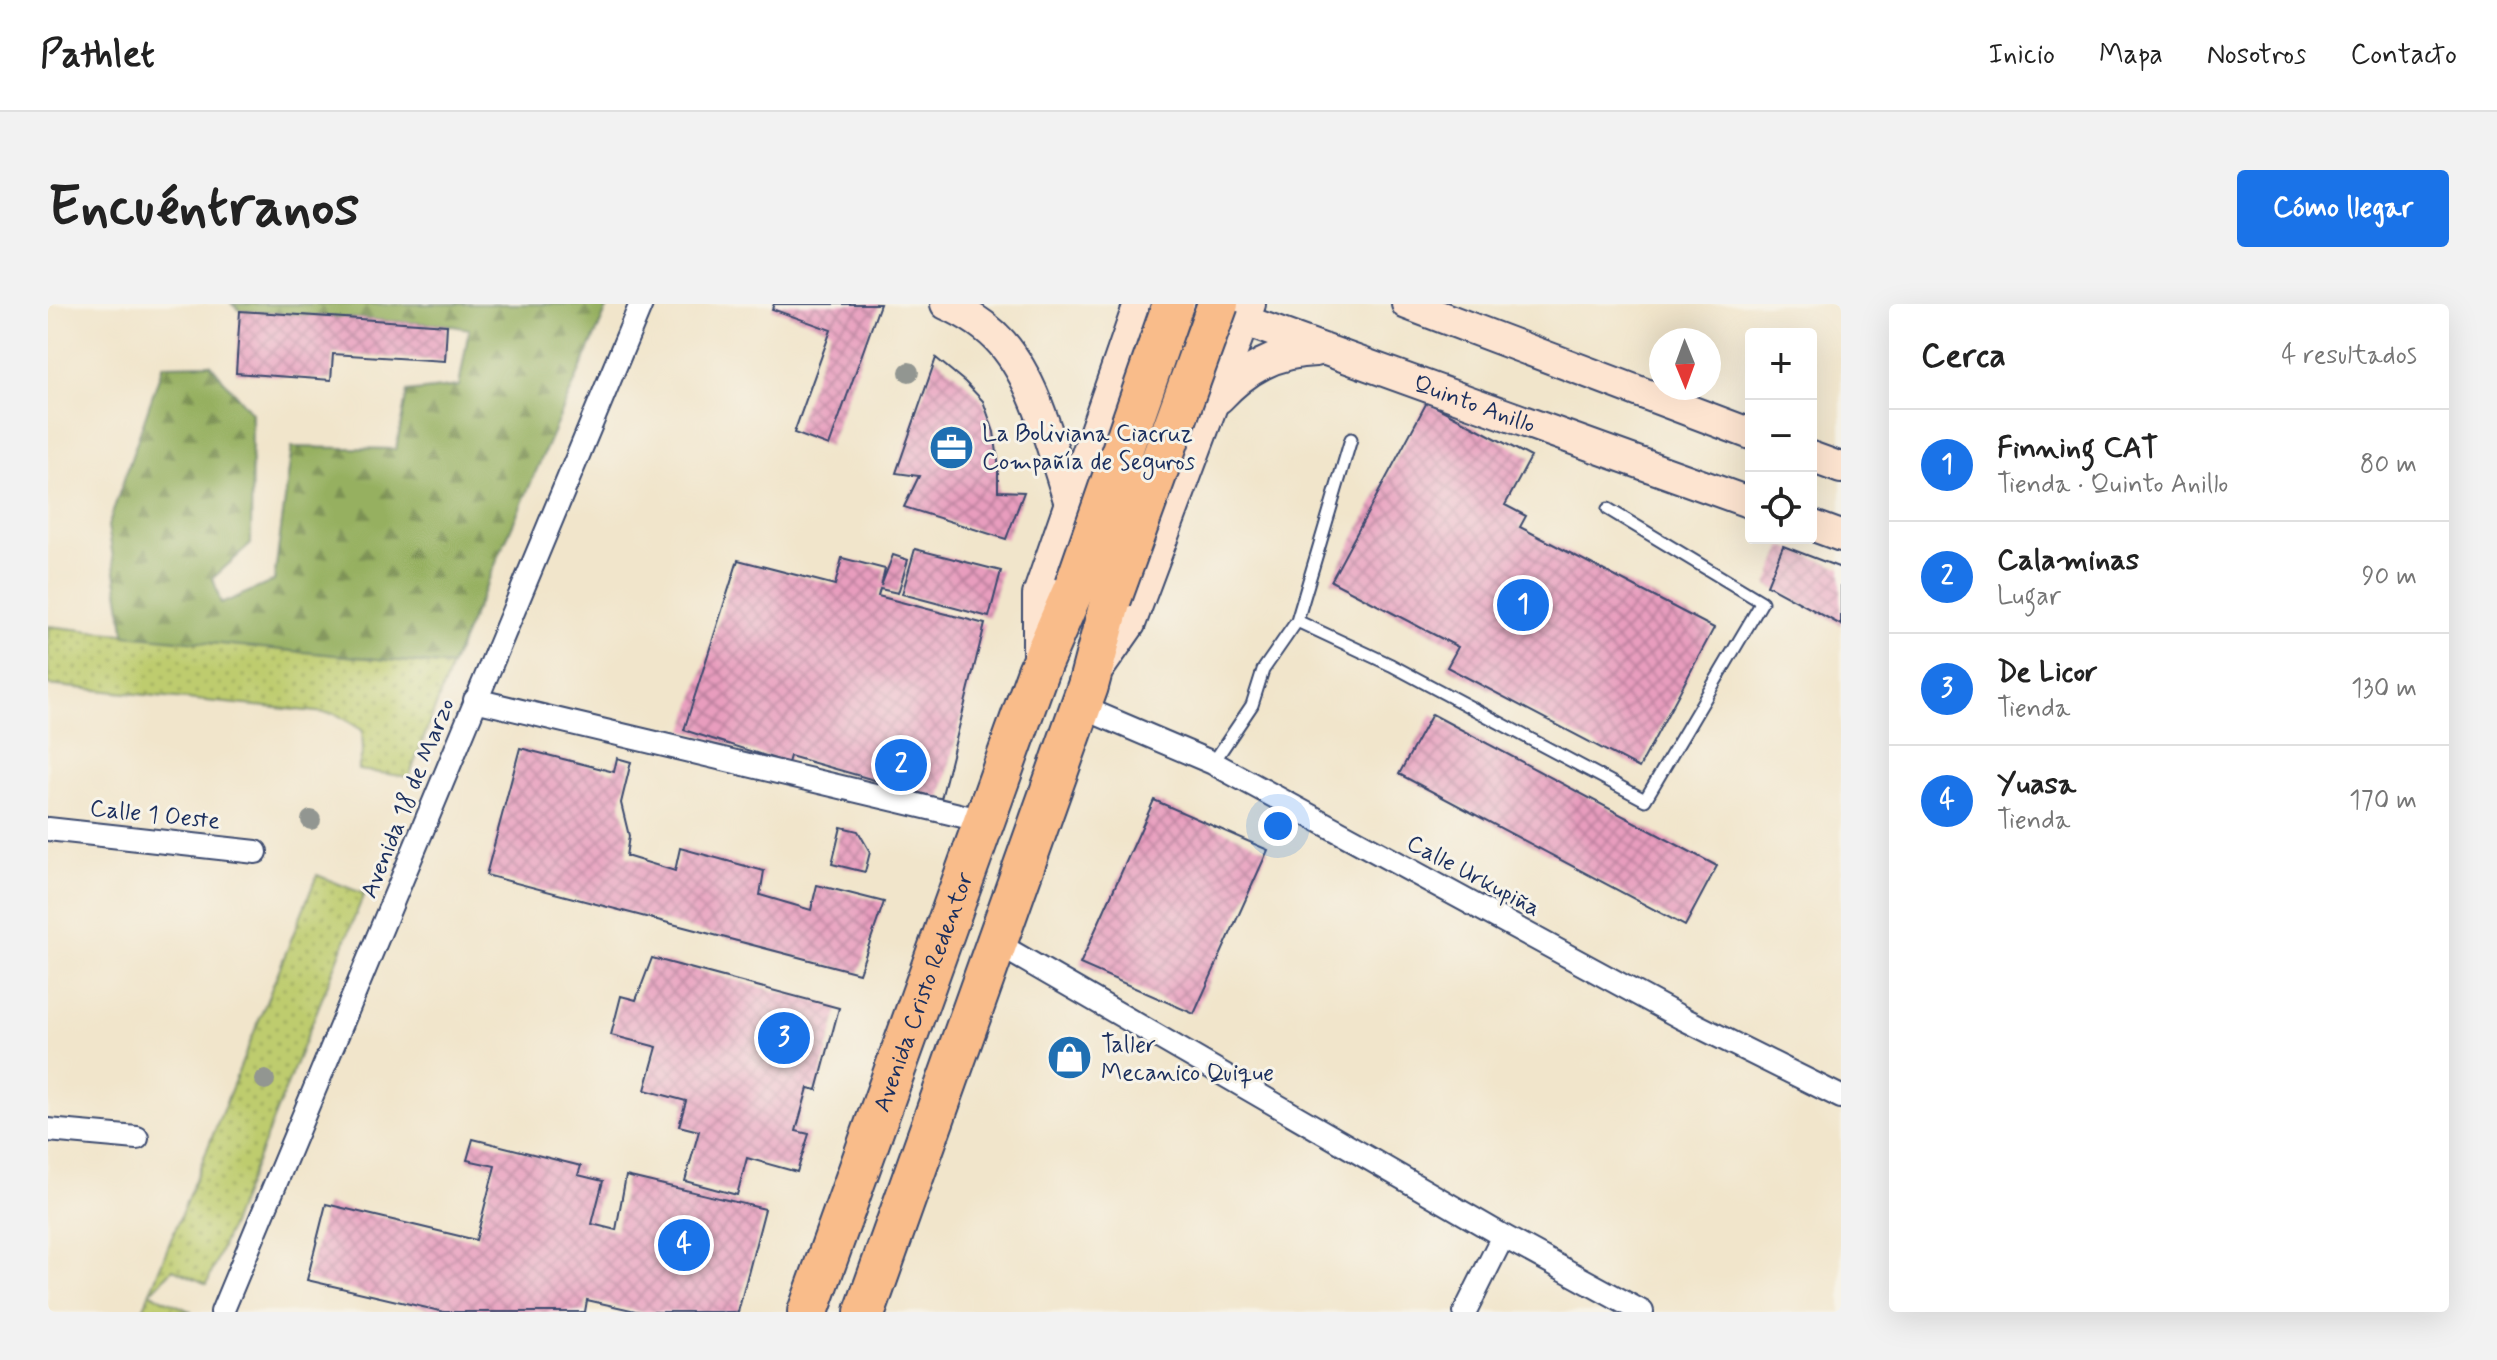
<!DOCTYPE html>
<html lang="es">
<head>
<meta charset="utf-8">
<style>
	body { margin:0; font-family:Mynerve,sans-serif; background:#f2f2f2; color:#222 }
	.controls { position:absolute; right:24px; top:24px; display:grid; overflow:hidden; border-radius:8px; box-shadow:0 8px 32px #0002 }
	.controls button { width:72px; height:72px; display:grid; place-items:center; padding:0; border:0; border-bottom:2px solid #e0e0e0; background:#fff; color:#222; font:40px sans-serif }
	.compass { position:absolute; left:1601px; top:24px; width:72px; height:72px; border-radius:50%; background:#fff; box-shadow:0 8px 32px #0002; rotate:179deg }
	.you { position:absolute; left:1230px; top:522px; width:28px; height:28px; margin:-20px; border:6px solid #fff; border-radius:50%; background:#1a73e8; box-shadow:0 0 0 12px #1a73e833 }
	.badge { display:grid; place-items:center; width:52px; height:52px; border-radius:50%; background:#1a73e8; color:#fff; font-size:26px; font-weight:700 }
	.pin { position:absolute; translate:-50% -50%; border:4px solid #fff; box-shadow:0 2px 8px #0006 }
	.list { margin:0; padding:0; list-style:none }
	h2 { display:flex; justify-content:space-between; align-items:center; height:104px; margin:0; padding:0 32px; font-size:34px }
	h2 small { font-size:26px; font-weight:400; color:#767676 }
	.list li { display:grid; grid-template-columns:52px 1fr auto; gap:24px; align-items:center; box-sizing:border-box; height:112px; padding:0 32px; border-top:2px solid #e0e0e0 }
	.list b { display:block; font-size:30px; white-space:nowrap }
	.list p { margin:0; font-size:26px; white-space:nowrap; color:#767676 }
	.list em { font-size:26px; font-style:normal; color:#767676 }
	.icon { flex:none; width:44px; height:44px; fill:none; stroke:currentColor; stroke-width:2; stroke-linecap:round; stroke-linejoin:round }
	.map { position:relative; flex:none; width:1793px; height:1008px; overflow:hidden; border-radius:8px }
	header { display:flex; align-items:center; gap:48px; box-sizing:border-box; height:112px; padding:0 40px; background:#fff; border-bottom:2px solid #e0e0e0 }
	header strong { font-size:38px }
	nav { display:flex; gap:44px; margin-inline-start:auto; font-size:28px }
	.intro { display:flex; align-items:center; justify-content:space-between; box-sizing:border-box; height:192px; padding:0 48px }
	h1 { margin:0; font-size:56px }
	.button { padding:20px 36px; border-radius:8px; background:#1a73e8; color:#fff; font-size:28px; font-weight:700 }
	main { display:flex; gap:48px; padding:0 48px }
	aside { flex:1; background:#fff; border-radius:8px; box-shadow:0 8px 32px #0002 }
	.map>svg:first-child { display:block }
	.green { fill:url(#green-dots); stroke:#6c7e66; stroke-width:2 }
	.forest { fill:url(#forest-firs); stroke:#587060; stroke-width:2 }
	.building { fill:url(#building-cross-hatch) }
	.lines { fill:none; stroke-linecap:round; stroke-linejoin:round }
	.lane-casing { stroke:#3b4a6e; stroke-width:15 }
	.street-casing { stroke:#3b4a6e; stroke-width:26 }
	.secondary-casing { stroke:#3b4a6e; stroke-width:34 }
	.highway-casing { stroke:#3b4a6e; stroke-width:44 }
	.lane { stroke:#fff; stroke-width:11 }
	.street { stroke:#fff; stroke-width:22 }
	.secondary { stroke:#fde4d0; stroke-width:30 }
	.highway { stroke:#f9bc8a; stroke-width:40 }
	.highway-bridge-casing { stroke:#3b4a6e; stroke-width:44; stroke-linecap:butt }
	.highway-bridge { stroke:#f9bc8a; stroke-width:40 }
	.tree { fill:#929691 }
	.labels { text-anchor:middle; stroke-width:6; stroke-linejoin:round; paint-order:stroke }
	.street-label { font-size:24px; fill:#1b2f5e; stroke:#f7f3e8 }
	.poi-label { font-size:24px; fill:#1b2f5e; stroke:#f7f3e8; text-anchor:start }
</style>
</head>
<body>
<header>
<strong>Pathlet</strong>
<nav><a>Inicio</a><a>Mapa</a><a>Nosotros</a><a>Contacto</a></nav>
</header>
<div class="intro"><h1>Encuéntranos</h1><a class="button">Cómo llegar</a></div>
<main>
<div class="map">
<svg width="1793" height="1008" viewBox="0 0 1793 1008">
	<defs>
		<pattern id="green-dots" width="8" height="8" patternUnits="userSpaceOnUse" patternTransform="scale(2)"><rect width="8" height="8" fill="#becc6e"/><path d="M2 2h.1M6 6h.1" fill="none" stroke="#9aa65e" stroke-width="1.8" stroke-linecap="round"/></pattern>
		<pattern id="forest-firs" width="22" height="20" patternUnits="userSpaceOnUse" patternTransform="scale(2)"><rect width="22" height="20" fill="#96b061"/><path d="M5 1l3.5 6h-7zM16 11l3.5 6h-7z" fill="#7a9053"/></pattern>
		<pattern id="building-cross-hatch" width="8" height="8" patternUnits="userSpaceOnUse" patternTransform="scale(2)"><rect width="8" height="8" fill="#e89dbe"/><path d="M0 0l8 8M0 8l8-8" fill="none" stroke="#bb809e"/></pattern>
	</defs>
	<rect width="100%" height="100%" fill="#f7f3e8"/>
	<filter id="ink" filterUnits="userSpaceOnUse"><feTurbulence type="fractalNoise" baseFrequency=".0125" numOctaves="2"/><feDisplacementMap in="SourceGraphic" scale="16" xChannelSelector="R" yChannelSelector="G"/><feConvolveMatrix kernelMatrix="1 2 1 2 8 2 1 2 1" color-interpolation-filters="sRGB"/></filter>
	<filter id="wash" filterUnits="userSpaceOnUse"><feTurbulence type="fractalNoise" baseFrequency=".006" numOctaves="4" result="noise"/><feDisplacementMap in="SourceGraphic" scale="32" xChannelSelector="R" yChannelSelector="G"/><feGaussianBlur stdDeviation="1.8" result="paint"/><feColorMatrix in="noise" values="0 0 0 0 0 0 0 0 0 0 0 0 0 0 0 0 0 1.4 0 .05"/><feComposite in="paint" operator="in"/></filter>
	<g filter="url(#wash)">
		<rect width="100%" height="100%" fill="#f1e5cb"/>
		<path class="green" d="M 0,322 L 44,327 L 403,362 L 361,473 L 310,466 L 315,446 L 314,426 L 288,410 L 0,381 Z
			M 269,571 L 316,590 L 159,980 L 125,965 L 102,989 L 144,1008 L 94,1008 Z"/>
		<path class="forest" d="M 184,0 L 561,0 L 403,362 L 77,331 L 60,222 L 115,61 L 162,60 L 204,109 L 203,240 L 165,274 L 173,300 L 226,277 L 244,143 L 348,145 L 359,88 L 411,82 L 421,25 L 399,21 L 192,7 Z"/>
		<g id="blocks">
			<path class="building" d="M 726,0 L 832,0 L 781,142 L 746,129 L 783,26 L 724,5 Z
				M 192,7 L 399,21 L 397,57 L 285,50 L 283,76 L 188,69 Z
				M 888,54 L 917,78 L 935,97 L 946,128 L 950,156 L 950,187 L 976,188 L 958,235 L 856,203 L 871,172 L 848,169 Z
				M 1379,98 L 1483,153 L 1457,201 L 1478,212 L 1472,223 L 1666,324 L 1591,464 L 1399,363 L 1410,343 L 1283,277 Z
				M 1735,242 L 1793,264 L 1793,321 L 1719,281 Z
				M 867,245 L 953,267 L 941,313 L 854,290 Z
				M 845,251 L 860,256 L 850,289 L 832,285 L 830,292 L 937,320 L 893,495 L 742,452 L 740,459 L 636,426 L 690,256 L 787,281 L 794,254 L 837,265 L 833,282 Z
				M 1384,410 L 1669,562 L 1637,622 L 1351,470 Z
				M 472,444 L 566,468 L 569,454 L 583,458 L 573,499 L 581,532 L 578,552 L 627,567 L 632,544 L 716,567 L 712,591 L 763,606 L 769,581 L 836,598 L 811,669 L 438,571 Z
				M 1106,496 L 1220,546 L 1146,710 L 1032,660 Z
				M 793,523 L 810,527 L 822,548 L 817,568 L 784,560 Z
				M 604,654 L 791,704 L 769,786 L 760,784 L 748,827 L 761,830 L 749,868 L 699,854 L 689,891 L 637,877 L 651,827 L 631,822 L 638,797 L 597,786 L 609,743 L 563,731 L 573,692 L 588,696 Z
				M 425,835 L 533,862 L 530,871 L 555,877 L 544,920 L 568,926 L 578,872 L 717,905 L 690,1008 L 592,1008 L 539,996 L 537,1008 L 396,1008 L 259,976 L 278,900 L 428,936 L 447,862 L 419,856 Z"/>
		</g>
	</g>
	<g filter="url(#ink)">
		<use href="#blocks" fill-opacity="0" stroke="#3b4a6e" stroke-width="2"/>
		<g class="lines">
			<defs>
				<path id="lane" d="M 1249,317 L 1303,135
					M 1165,459 L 1204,401 L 1215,366 L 1249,317 L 1343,361 L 1597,496 L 1714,298 L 1560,205"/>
				<path id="street" d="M 427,396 L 936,517
					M 1031,402 L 1165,459 L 1634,714 L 1793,793
					M 0,525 L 208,548
					M 948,639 L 1455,932 L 1594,1008
					M 0,826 L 89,834
					M 174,1008 L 593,0
					M 1417,1008 L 1455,932"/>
				<g id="secondary">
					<path d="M 898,0 C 918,9 940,23 954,39 C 989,79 1005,149 1022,199"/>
					<path id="s1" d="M 1150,0 L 1703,199"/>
					<path d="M 1359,0 L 1703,130"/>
					<path d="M 1171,94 C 1198,65 1227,48 1268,47"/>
					<path d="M 1763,153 L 1793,164"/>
					<path d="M 1763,221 L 1793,232"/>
					<path d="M 990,357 L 990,291 L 1091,0"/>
					<path d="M 1052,363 L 1082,320 L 1202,0"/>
				</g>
				<g id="highway">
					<path id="s2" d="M 760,1008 L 990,367 L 1027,282"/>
					<path d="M 817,1008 L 1040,382 L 1063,295"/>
				</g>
			</defs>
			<use href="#lane" class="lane-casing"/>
			<use href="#street" class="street-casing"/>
			<use href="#secondary" class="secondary-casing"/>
			<use href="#highway" class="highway-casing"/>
			<use href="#lane" class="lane"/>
			<use href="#street" class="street"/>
			<use href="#secondary" class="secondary"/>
			<use href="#highway" class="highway"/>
			<defs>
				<path id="highway-bridge" d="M 1027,282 L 1125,0
					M 1063,295 L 1170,0"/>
			</defs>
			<use href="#highway-bridge" class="highway-bridge-casing"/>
			<use href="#highway-bridge" class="highway-bridge"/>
		</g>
		<g class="tree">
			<circle cx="861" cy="68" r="10"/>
			<circle cx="263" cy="516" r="10"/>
			<circle cx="217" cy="776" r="10"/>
		</g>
	</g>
	<defs>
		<symbol id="office-disc" viewBox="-11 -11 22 22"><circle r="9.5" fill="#1f6fb2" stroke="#f7f3e8"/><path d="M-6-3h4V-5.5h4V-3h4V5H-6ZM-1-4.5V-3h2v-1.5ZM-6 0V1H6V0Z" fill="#fff"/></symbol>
		<symbol id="shop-disc" viewBox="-11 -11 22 22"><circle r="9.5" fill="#1f6fb2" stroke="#f7f3e8"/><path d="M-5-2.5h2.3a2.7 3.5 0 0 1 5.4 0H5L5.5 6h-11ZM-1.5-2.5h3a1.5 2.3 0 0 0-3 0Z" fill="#fff"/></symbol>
	</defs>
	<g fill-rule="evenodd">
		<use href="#office-disc" x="878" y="118" width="51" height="51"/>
		<use href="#shop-disc" x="996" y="728" width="51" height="51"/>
	</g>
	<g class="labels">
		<g class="street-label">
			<text dy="8" stroke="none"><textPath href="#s1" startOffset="294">Quinto Anillo</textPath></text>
			<text transform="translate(359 494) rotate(-68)" y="8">Avenida 18 de Marzo</text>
			<text transform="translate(107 510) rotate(6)" y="8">Calle 1 Oeste</text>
			<text transform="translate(1426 571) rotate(28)" y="8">Calle Urkupiña</text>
			<text dy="8" stroke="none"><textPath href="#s2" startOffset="340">Avenida Cristo Redentor</textPath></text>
		</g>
		<g class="poi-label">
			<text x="934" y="137">La Boliviana Ciacruz<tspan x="934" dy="28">Compañía de Seguros</tspan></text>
			<text x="1053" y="748">Taller<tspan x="1053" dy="28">Mecanico Quique</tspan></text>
		</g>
	</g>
</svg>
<div class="controls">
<button>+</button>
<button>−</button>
<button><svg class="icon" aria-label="locate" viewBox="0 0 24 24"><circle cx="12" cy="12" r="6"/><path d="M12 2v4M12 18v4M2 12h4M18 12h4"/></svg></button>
</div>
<svg class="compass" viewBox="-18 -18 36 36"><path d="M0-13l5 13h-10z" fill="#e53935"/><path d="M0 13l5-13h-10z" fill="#767676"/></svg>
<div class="you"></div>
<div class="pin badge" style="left:1475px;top:301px">1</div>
<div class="pin badge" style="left:853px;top:461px">2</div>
<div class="pin badge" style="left:736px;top:734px">3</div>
<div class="pin badge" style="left:636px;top:941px">4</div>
</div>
<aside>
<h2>Cerca<small>4 resultados</small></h2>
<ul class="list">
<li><span class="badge">1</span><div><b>Finning CAT</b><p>Tienda · Quinto Anillo</p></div><em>80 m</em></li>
<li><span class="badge">2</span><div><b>Calaminas</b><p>Lugar</p></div><em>90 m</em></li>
<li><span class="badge">3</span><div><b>De Licor</b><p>Tienda</p></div><em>130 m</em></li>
<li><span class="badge">4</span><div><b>Yuasa</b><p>Tienda</p></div><em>170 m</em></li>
</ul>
</aside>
</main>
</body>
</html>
